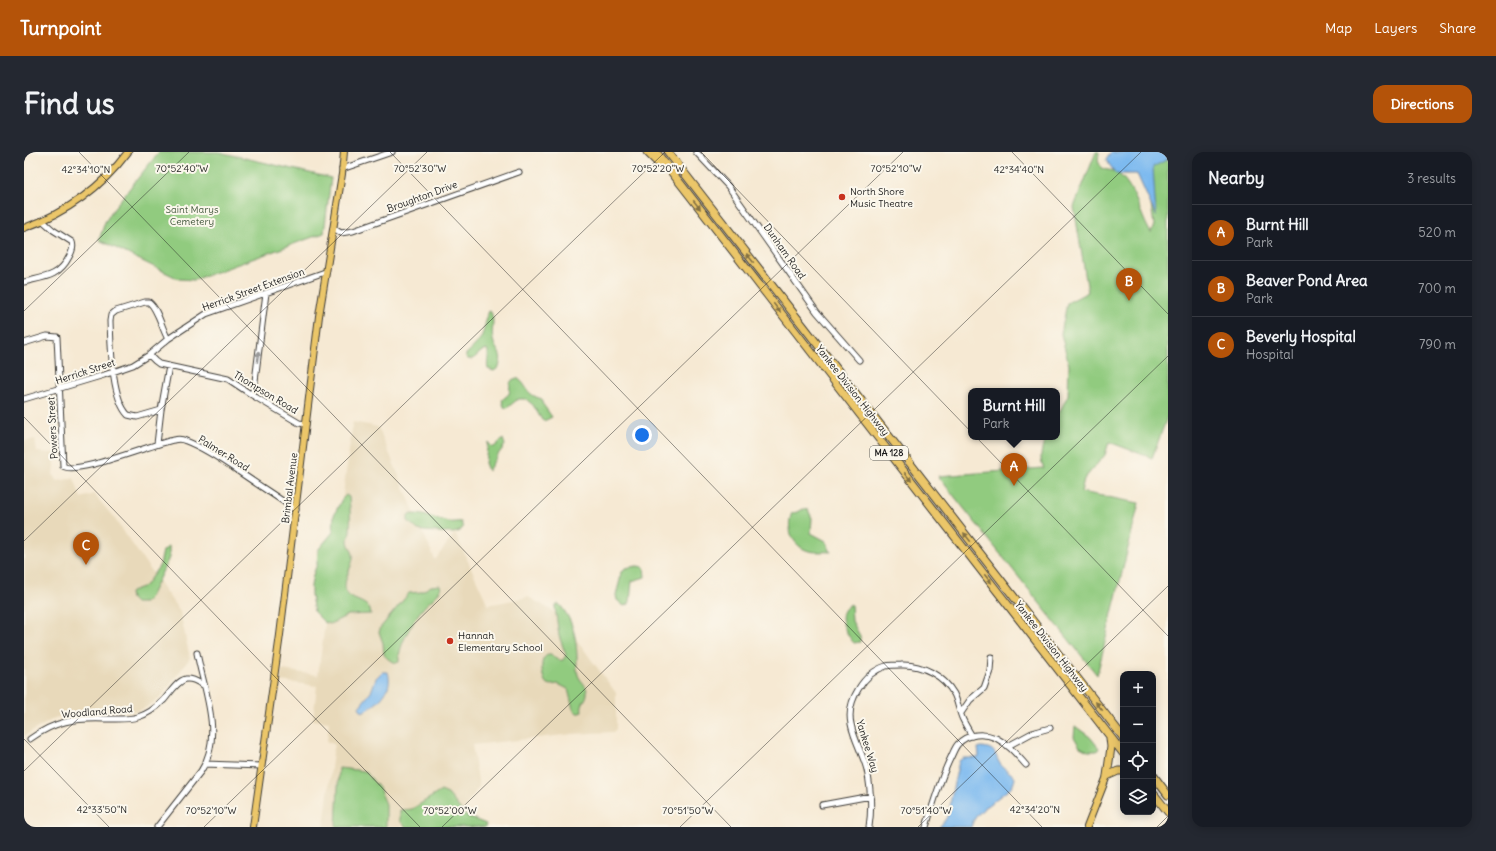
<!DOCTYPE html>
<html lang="en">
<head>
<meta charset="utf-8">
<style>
	body { margin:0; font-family:Delius,sans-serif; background:#242831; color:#f1f3f6 }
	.controls { position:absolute; right:12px; bottom:12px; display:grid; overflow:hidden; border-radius:8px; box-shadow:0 2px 10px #0003 }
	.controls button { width:36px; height:36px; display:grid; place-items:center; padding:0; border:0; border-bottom:1px solid #363941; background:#171b24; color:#f1f3f6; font:20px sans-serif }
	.you { position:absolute; left:618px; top:283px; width:14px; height:14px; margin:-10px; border:3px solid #fff; border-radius:50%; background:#1a73e8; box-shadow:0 0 0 6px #1a73e833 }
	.badge { display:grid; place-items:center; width:26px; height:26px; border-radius:50%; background:#b45309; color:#fff; font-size:13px; font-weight:700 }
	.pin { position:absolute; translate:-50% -33px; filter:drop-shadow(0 1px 2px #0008) }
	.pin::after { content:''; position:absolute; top:21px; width:14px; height:12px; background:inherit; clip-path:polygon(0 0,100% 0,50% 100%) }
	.popup { position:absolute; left:944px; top:236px; width:92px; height:52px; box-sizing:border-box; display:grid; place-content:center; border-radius:8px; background:#171b24; filter:drop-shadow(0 1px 3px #0005); font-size:13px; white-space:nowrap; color:#9ea1a6 }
	.popup b { font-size:15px; color:#f1f3f6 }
	.popup::after { content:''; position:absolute; left:50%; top:100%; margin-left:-8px; border:8px solid transparent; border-top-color:#171b24 }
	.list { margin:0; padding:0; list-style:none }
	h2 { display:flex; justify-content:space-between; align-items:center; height:52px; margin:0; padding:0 16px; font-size:17px }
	h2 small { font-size:13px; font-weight:400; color:#9ea1a6 }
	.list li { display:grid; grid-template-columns:26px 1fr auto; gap:12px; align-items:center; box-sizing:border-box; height:56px; padding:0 16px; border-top:1px solid #363941 }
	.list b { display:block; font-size:15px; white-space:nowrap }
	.list p { margin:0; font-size:13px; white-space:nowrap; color:#9ea1a6 }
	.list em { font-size:13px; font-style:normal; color:#9ea1a6 }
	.icon { flex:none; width:22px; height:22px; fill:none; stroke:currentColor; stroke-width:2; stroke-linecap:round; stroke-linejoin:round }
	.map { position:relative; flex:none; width:1144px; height:675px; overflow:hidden; border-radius:12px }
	header { display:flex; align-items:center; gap:24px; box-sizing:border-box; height:56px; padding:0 20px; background:#b45309; color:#fff }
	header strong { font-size:19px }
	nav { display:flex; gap:22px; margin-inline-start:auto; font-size:14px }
	.intro { display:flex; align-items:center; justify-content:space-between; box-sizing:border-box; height:96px; padding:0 24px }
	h1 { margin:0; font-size:28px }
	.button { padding:10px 18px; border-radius:12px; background:#b45309; color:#fff; font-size:14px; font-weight:700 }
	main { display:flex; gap:24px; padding:0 24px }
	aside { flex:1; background:#171b24; border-radius:12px; box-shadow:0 2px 10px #0003 }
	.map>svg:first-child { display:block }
	.built { fill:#e8d9ba }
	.green { fill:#91cb7f; stroke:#56744e }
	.water { fill:#7cb9ef; stroke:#4c6a86 }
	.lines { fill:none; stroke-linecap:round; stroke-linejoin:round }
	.minor-casing { stroke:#3d3b37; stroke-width:7 }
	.major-casing { stroke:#3d3b37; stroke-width:8 }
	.highway-casing { stroke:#3d3b37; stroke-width:9 }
	.minor { stroke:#fff; stroke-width:5 }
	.major { stroke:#ebc669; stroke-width:6 }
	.highway { stroke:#ebc669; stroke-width:7 }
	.oneway { fill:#847142 }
	.oneway2 { fill:#999 }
	.ticks { fill:none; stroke:#1c1c1c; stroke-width:1; stroke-opacity:0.45 }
	.poi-dot { fill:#c8321e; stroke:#fbf7ec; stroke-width:1.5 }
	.labels { text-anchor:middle; stroke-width:4; stroke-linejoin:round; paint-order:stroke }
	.shield { fill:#fbf7ec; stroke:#5f5e5a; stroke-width:1 }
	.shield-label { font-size:9px; font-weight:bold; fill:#1c1c1c }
	.poi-label { font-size:10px; fill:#1c1c1c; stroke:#fbf7ec; text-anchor:start }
	.street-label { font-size:10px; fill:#1c1c1c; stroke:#fbf7ec }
	.park-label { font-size:10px; fill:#45593f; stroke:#fbf7ec }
	.ticks-label { font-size:10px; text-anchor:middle; fill:#1c1c1c; stroke:#fbf7ec; stroke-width:4; stroke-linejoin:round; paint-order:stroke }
</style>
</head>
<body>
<header>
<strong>Turnpoint</strong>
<nav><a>Map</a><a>Layers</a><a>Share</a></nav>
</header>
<div class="intro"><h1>Find us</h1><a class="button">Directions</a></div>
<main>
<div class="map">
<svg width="1144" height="675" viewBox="0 0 1144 675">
	<rect width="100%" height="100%" fill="#fbf7ec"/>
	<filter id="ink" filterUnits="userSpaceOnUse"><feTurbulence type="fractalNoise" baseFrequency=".025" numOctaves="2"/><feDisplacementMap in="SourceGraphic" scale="8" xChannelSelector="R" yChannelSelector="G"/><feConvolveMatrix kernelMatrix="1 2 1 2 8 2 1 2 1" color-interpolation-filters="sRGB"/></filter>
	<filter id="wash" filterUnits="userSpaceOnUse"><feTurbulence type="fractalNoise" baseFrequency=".012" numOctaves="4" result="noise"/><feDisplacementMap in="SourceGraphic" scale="16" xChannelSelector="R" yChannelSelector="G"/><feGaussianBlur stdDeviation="0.9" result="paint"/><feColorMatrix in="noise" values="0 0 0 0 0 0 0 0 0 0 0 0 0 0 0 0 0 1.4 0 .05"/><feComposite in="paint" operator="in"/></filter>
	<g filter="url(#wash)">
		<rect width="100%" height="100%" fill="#f6e9d3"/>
		<path class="built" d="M 329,270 L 354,275 L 411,408 L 431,381 L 464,453 L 504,445 L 533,461 L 592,541 L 592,577 L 589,580 L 549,582 L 448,593 L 455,634 L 429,675 L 300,675 L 310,592 L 303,590 L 305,570 L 289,568 L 293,534 L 256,529 L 258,518 L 294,523 Z
			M 11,287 L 13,300 L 32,301 L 29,322 L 31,326 L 34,329 L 50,326 L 57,346 L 70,342 L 90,366 L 156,460 L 166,506 L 140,541 L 133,548 L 123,555 L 114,559 L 47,562 L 31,566 L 0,584 L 0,289 Z"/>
		<path class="green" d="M 135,0 L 195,0 L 307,26 L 300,81 L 170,128 L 155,127 L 75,88 L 81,70 L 93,52 Z
			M 1072,0 L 1075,0 L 1074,9 L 1078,17 C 1083,18 1089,18 1093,21 C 1111,33 1116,64 1127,81 L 1130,73 L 1119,0 L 1144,0 L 1144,263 L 1128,306 L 1085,290 L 1081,303 L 1060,327 L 1057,340 L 1115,351 L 1073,523 L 914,324 L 1020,316 C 1014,307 1018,294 1023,285 L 1033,285 L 1033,265 L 1044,243 L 1045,213 L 1037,182 L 1043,151 L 1064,140 L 1050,55 Z
			M 465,159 L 467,160 C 471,169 467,178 469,188 C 472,201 480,200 475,215 L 470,219 L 464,217 C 462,211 466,204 463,197 L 458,199 L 449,207 L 444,207 L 442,205 L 442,202 C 447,198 452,193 456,187 C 461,179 461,168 465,159 Z
			M 493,226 C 505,234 500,242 518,247 L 518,251 L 528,265 L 520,269 L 518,268 L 509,253 L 502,247 L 494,247 L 483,256 L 480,255 L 478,248 L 485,242 C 487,236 483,228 493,226 Z
			M 479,287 L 481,293 L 473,304 L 464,319 L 461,311 L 464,290 L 467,294 L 470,295 Z
			M 322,343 L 325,345 C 326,356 327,368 326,379 C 326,382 324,385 324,388 C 324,395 330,399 329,406 C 328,415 320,426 321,436 C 322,451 346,446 347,462 L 324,463 L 306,472 L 300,470 L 290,460 L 287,443 L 287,434 L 289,423 L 293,412 L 294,398 L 309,380 L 310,363 L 318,347 Z
			M 779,357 L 784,358 L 788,366 L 787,381 L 802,389 L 807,400 C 800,399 792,401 785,399 C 769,395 761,376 768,361 L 774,360 Z
			M 390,362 C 402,362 413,368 425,370 C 429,371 433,369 437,370 L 439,376 L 434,380 L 429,381 L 400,379 L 394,378 L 384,369 L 384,363 Z
			M 145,394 L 145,406 L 126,445 L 120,451 L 111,451 L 107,447 L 106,441 L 110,438 L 121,434 L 136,413 L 139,399 Z
			M 613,414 L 620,415 L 621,425 L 608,429 L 606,449 L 605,452 L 600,454 L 593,448 L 592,443 L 598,420 L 601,416 Z
			M 416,433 L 417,434 C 416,443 408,447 402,453 C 391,464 373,495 375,510 L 372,511 L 364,507 L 360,503 L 359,491 L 355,480 L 357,475 L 385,441 L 397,440 L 407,434 Z
			M 535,452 C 549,468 552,484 553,504 C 553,510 552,517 554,523 C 556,529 562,532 563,539 C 564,548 556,550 558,559 L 556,561 L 553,561 L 549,557 L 544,537 L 534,532 L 528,533 L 523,532 C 518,528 516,510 520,506 C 522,503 524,503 527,503 C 530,506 534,509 539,508 L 542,503 L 535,484 L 531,455 L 533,453 Z
			M 827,452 L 828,469 L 836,484 L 836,490 L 830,491 L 828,489 C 820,477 811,461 827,452 Z
			M 1051,574 L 1066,585 L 1075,596 L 1073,599 L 1064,599 L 1056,595 L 1050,585 Z
			M 315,616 L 341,619 L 355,636 L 362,652 L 362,675 L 312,675 Z
			M 417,639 L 424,642 L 442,664 L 462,672 L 461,675 L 382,675 L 376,669 L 376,658 L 388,657 Z"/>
		<path class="water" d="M 1087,0 L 1144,0 L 1144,7 L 1129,15 L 1132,64 L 1113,22 L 1092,22 L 1082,8 Z
			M 358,520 L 364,520 C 370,539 353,553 338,560 L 335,555 L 347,540 L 352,526 Z
			M 957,595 C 976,596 969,606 979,615 C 983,619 988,621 991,626 C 990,642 953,652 947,675 L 915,675 C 928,662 925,657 928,641 C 930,630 933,619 935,609 L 939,606 L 954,606 L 955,604 L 954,596 Z"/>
	</g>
	<g filter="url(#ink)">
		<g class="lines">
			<defs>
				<path id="minor" d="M 672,0 L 704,34 L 793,160 L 835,208
					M 318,17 L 368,0
					M 309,76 L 317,81 L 329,79 L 495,20
					M 0,130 C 20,125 35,125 45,105 C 48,100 50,95 48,90 L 29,78 L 19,69
					M 144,187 C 138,177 134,157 125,150 L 121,150 L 92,159 L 87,163 L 86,169 C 87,192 87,246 104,263 L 113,265 L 137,258 L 145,214
					M 0,191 L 23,184 L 33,185 L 39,314 C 52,324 130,291 150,288 C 153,287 158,287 162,289 C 180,296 198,308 214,319 C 233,332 253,345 272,358
					M 125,203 L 131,209 L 135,212 L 204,227 L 228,243 L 275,271 L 282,272
					M 228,243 L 231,229 L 242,141
					M 0,247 L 80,223 L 109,213 L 125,203 L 144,187 L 182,162 L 301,120
					M 133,292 L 137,258
					M 937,561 L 946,548 L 960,536 L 966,519 L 967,505
					M 6,587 C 31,569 50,566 81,567 C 92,567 104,568 114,565 C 124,562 133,555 140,548 C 146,541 153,529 162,527 C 169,526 174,530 179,533
					M 984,594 L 1008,581 L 1026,576
					M 181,612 L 237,614
					M 798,653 L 847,644
					M 133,675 L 177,619 C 200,583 180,539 173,501
					M 845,675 C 848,655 847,637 843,618 C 839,602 830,588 827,572 C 822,549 840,521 862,514 C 867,513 872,513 877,513 C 898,512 920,524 930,542 C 934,550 935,560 939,568 C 942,574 945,579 948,584
					M 902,675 C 909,652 916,627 927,605 C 929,601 931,595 934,592 C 944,581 960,581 972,586 C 984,592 993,603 1002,613"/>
				<path id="major" d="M 0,76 C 42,61 77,36 104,0
					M 229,675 L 256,483 L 295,164 L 318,22 L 320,0
					M 1063,675 L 1083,624"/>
				<path id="highway" d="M 623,0 L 640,17
					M 632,0 L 1099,601
					M 644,0 L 1099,585
					M 1129,623 L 1144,643
					M 1083,624 L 1087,595 L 1086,586
					M 1083,624 L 1094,619 L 1099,619
					M 1129,641 L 1144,660"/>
			</defs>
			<use href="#minor" class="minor-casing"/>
			<use href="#major" class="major-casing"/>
			<use href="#highway" class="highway-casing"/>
			<use href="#minor" class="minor"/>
			<use href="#major" class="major"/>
			<use href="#highway" class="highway"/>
		</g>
		<defs><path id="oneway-solid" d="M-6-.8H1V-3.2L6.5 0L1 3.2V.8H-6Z"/></defs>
		<g class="oneway">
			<use href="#oneway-solid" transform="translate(673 53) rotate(52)"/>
			<use href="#oneway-solid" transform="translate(726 106) rotate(-128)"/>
			<use href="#oneway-solid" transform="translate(753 156) rotate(52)"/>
			<use href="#oneway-solid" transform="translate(884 325) rotate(52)"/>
			<use href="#oneway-solid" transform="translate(943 385) rotate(-128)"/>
			<use href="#oneway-solid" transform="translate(964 427) rotate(52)"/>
			<use href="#oneway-solid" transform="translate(1075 554) rotate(-128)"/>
		</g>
		<use class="oneway2" href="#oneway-solid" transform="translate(234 205) rotate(-83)"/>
	</g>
	<path class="ticks" d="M 55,0 L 707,675M 366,0 L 1018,675M 677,0 L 1144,484M 988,0 L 1144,162M 0,159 L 165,0M 0,265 L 396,675M 0,389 L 403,0M 0,587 L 85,675M 0,619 L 641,0M 180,675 L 879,0M 418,675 L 1117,0M 656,675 L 1144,204M 894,675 L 1144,434M 1133,675 L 1144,664"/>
	<g class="poi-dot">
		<circle cx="818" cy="45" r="4"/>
		<circle cx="426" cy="489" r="4"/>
	</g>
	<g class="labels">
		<rect class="shield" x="846" y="294" width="38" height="14" rx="3"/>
		<g class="shield-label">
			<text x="865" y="304">MA 128</text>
		</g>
		<g class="poi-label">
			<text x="826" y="43">North Shore<tspan x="826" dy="12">Music Theatre</tspan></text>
			<text x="434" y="487">Hannah<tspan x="434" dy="12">Elementary School</tspan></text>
		</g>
		<g class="street-label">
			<text transform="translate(398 44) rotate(-20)" y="4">Broughton Drive</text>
			<text transform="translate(761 99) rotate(55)" y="4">Dunham Road</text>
			<text transform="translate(229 137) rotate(-20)" y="4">Herrick Street Extension</text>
			<text transform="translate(61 219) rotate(-18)" y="4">Herrick Street</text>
			<text transform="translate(829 238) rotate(52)" y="4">Yankee Division Highway</text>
			<text transform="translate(242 240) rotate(31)" y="4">Thompson Road</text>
			<text transform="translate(28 276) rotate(-93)" y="4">Powers Street</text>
			<text transform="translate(200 301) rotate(32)" y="4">Palmer Road</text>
			<text transform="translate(265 336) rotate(-83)" y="4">Brimbal Avenue</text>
			<text transform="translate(1028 494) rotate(52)" y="4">Yankee Division Highway</text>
			<text transform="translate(73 559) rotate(-5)" y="4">Woodland Road</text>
			<text transform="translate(844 594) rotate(73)" y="4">Yankee Way</text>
		</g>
		<g class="park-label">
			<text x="168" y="61">Saint Marys<tspan x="168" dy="12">Cemetery</tspan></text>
		</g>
	</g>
	<g class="ticks-label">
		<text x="158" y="20">70°52'40"W</text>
		<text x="396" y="20">70°52'30"W</text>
		<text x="634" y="20">70°52'20"W</text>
		<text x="872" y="20">70°52'10"W</text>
		<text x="62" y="21">42°34'10"N</text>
		<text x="995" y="21">42°34'40"N</text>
		<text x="78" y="661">42°33'50"N</text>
		<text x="1011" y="661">42°34'20"N</text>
		<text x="187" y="662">70°52'10"W</text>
		<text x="426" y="662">70°52'00"W</text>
		<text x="664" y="662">70°51'50"W</text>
		<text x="902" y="662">70°51'40"W</text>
	</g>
</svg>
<div class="controls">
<button>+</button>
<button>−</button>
<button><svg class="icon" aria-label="locate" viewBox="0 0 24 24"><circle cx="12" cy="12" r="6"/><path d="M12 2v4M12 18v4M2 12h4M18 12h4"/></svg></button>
<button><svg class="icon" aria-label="layers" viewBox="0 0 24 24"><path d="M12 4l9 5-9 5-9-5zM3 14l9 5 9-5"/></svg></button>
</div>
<div class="you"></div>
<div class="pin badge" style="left:990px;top:334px">A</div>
<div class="popup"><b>Burnt Hill</b>Park</div>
<div class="pin badge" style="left:1105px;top:149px">B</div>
<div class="pin badge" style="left:62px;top:413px">C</div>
</div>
<aside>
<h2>Nearby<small>3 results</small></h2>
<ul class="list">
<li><span class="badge">A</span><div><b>Burnt Hill</b><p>Park</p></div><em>520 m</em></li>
<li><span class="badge">B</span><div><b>Beaver Pond Area</b><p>Park</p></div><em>700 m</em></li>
<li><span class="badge">C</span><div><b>Beverly Hospital</b><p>Hospital</p></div><em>790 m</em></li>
</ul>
</aside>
</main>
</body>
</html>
